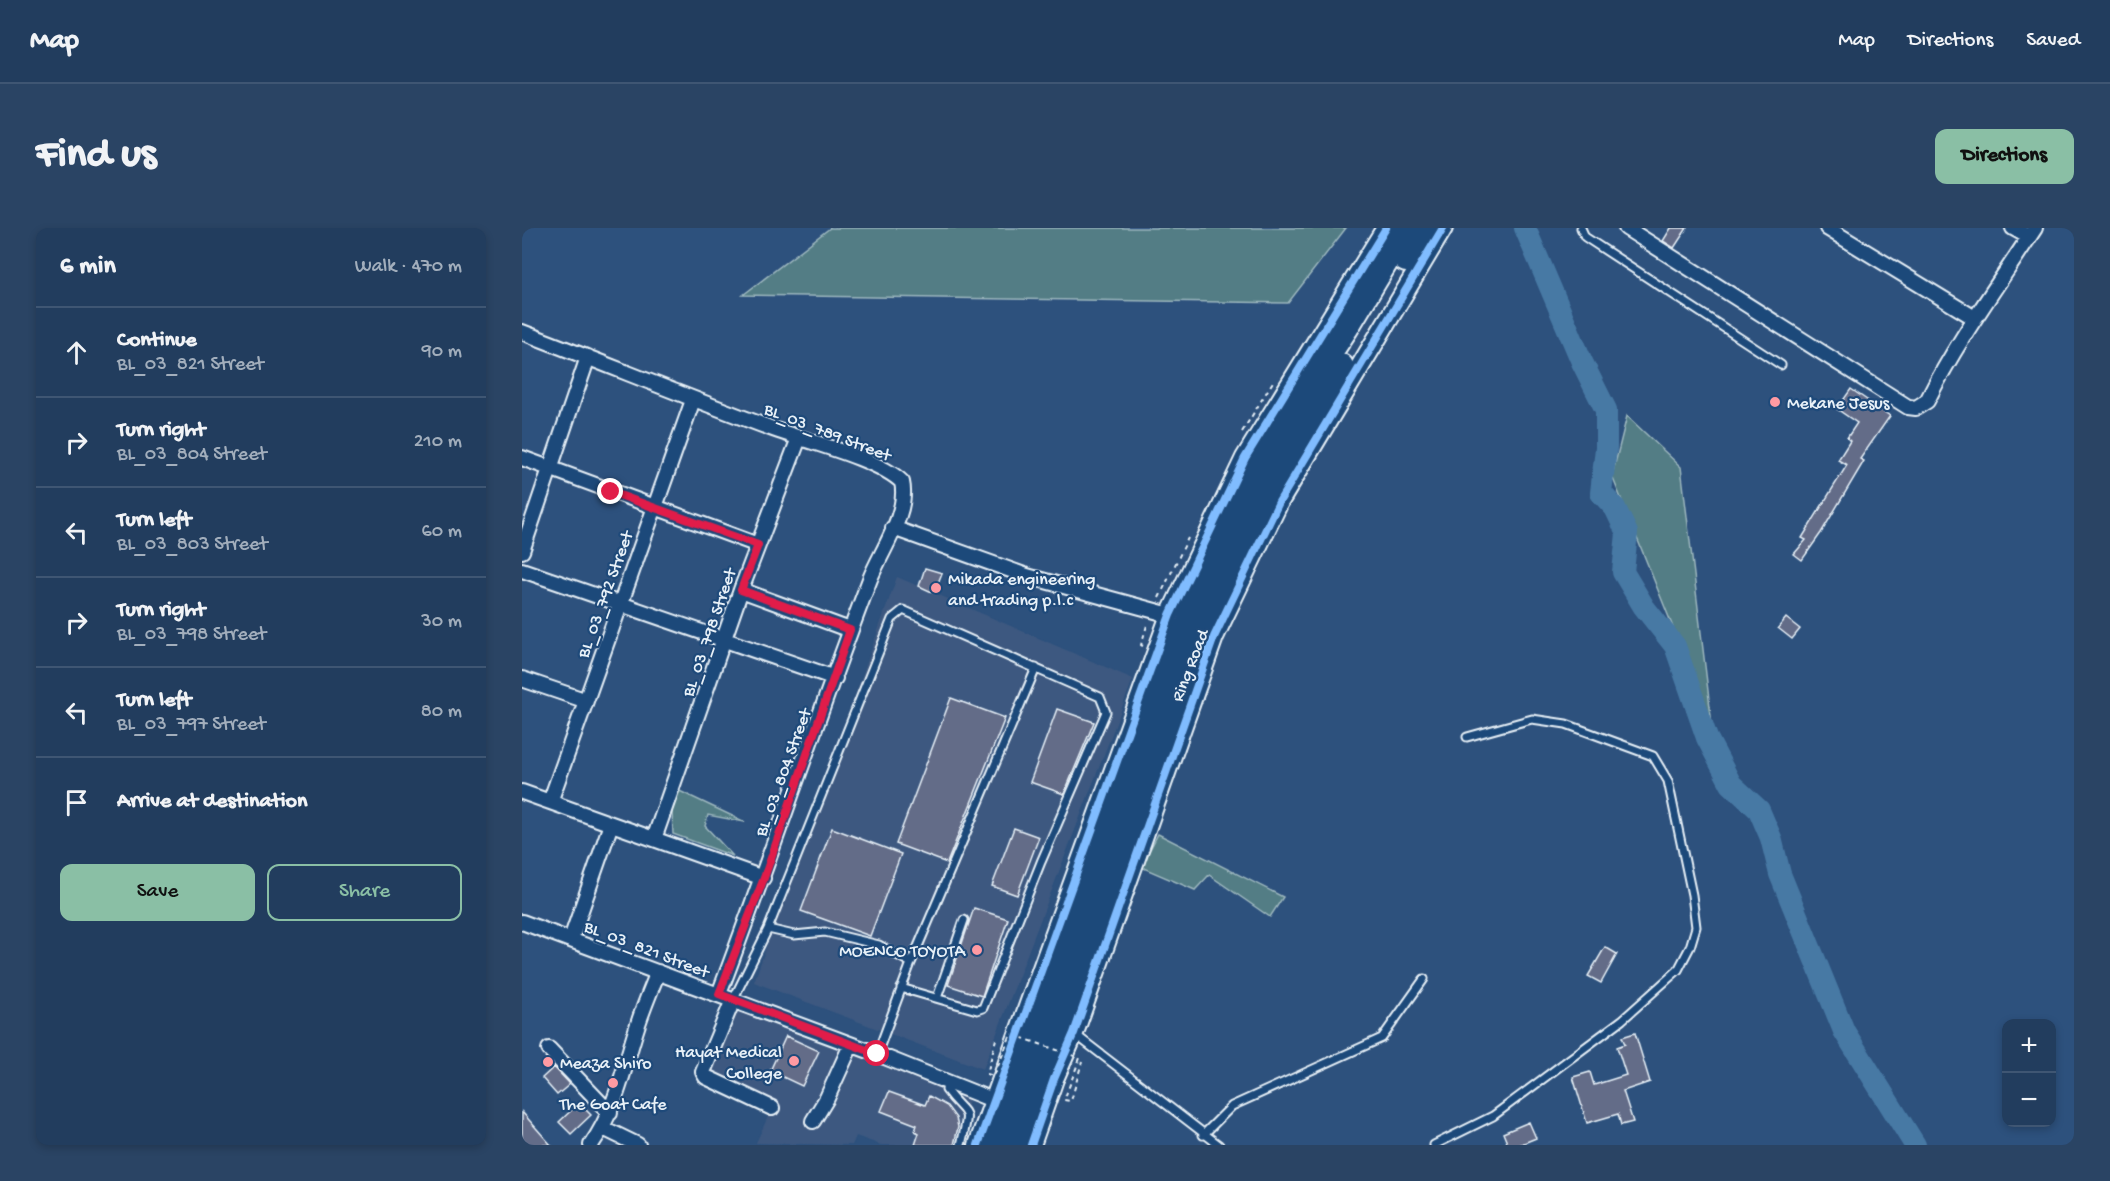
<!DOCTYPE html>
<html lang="en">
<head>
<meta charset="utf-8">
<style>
	body { margin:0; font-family:"Gochi Hand",sans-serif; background:#2a4464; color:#f1f3f6 }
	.controls { position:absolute; right:18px; bottom:18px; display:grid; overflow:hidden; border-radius:12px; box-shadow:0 3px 9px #0003 }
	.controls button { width:54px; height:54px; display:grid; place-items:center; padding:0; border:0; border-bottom:2px solid #3f5673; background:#223d5e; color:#f1f3f6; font:30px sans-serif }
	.stop { position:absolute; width:18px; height:18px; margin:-14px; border:4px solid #e11d48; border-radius:50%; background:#fff }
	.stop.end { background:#e11d48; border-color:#fff; box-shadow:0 2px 6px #0008 }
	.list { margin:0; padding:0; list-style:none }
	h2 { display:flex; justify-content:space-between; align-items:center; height:78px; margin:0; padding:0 24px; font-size:26px }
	h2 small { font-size:20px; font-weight:400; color:#a2aebc }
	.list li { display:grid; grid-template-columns:39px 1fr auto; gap:18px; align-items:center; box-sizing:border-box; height:90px; padding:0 24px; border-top:2px solid #3f5673 }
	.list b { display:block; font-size:22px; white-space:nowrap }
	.list p { margin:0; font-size:20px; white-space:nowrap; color:#a2aebc }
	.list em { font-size:20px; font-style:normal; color:#a2aebc }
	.actions { display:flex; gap:12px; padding:18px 24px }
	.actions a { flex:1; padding:14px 0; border:2px solid #8abfa5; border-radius:12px; text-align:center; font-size:21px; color:#8abfa5 }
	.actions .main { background:#8abfa5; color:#111 }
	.icon { flex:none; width:33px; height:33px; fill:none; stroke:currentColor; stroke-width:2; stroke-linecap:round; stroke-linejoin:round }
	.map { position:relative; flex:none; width:1552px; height:917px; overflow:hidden; border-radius:12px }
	header { display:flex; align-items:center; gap:36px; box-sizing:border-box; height:84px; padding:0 30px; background:#223d5e; border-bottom:2px solid #3f5673 }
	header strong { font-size:28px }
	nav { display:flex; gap:33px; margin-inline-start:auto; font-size:21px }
	.intro { display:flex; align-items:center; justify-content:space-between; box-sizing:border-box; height:144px; padding:0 36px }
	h1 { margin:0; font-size:42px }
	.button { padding:15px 27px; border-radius:12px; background:#8abfa5; color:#111; font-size:21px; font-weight:700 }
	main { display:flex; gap:36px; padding:0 36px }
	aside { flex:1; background:#223d5e; border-radius:12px; box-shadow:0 3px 9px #0003 }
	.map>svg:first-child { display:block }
	.built { fill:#3e5980 }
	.green { fill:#527d85; stroke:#9db7be; stroke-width:1.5 }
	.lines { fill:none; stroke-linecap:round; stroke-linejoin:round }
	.river { stroke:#4779a4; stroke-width:22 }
	.building { fill:#646c88; stroke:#e8f1f8; stroke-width:1.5 }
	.service-casing { stroke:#e8f1f8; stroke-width:11 }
	.minor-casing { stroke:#e8f1f8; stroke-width:18 }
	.tertiary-casing { stroke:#e8f1f8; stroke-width:22 }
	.trunk-casing { stroke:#e8f1f8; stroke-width:28 }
	.path { stroke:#e8f1f8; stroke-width:2; stroke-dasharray:4.5 4.5; stroke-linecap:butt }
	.service { stroke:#1f4a7a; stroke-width:7 }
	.minor { stroke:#1f4a7a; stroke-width:14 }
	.tertiary { stroke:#1f4a7a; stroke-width:18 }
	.trunk { stroke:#1f4a7a; stroke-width:24 }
	.path-bridge { stroke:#e8f1f8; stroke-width:2; stroke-dasharray:4.5 4.5; stroke-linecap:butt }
	.cycleway-casing { stroke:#1f4a7a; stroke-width:11 }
	.cycleway { stroke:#80bcff; stroke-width:8 }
	.route { stroke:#e11d48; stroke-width:8 }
	.poi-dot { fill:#ff9aa2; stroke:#1f4a7a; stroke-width:2 }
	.labels { text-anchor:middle; stroke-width:4.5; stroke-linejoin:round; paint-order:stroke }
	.poi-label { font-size:18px; fill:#e8f1f8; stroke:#1f4a7a; text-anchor:start }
	.street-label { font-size:18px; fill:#e8f1f8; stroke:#1f4a7a }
</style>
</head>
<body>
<header>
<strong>Map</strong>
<nav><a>Map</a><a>Directions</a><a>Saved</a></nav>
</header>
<div class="intro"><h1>Find us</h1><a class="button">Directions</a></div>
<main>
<aside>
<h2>6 min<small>Walk · 470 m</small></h2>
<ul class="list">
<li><svg class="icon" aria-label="ahead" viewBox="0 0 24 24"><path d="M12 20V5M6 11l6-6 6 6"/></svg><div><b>Continue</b><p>BL_03_821 Street</p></div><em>90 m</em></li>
<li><svg class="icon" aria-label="right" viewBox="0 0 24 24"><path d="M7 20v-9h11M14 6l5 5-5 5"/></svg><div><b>Turn right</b><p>BL_03_804 Street</p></div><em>210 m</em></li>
<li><svg class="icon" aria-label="left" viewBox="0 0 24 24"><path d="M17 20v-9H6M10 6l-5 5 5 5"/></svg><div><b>Turn left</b><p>BL_03_803 Street</p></div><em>60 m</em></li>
<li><svg class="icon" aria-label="right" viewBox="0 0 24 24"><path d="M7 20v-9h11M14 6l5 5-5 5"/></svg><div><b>Turn right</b><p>BL_03_798 Street</p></div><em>30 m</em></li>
<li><svg class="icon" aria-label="left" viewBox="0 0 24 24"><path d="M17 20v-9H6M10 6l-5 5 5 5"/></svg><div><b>Turn left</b><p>BL_03_797 Street</p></div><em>80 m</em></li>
<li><svg class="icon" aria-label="arrive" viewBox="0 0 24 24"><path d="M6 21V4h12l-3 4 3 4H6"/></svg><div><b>Arrive at destination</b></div></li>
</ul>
<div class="actions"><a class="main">Save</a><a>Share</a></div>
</aside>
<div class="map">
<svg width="1552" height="917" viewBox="0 0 1552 917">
	<rect width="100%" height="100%" fill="#2d517d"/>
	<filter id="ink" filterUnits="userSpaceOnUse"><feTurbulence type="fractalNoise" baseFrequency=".0167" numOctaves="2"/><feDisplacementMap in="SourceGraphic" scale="12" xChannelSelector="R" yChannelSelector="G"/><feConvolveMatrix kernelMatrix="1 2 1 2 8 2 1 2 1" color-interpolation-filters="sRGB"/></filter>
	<g filter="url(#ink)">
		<path class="built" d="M 375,349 L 611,451 L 461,841 L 232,754 Z
			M 213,781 L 439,865 L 447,873 L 435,917 L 359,917 L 334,908 L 330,917 L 234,915 L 250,880 L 181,844 Z"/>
		<path class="green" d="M 308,0 L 824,0 L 766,75 L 221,67 Z
			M 1105,188 L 1159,239 L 1190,496 L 1090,248 Z
			M 149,559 L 223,594 L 186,587 L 183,598 L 211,628 L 151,606 Z
			M 636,606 L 761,669 L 748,689 L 687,647 L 673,662 L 619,639 Z"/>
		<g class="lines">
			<path class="river" d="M 1003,0 L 1060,134 L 1084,182 L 1084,220 L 1079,265 L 1093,280 L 1105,305 L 1101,344 L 1122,379 L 1153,418 L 1185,510 L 1209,556 L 1237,582 L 1249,610 L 1258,646 L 1322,803 L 1393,917"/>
		</g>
		<path class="building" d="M 1149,0 L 1165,0 L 1152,20 L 1141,13 Z
			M 1329,161 L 1368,188 L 1338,231 L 1342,233 L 1299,305 L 1280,332 L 1272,326 L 1284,312 L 1280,310 L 1325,237 L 1316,232 L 1328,213 L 1325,210 L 1335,195 L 1315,181 Z
			M 403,340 L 420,345 L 412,365 L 397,358 Z
			M 1264,390 L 1278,401 L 1270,411 L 1256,400 Z
			M 429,470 L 483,490 L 425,635 L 374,616 Z
			M 535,481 L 572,494 L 542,566 L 508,554 Z
			M 310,600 L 379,626 L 348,708 L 279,683 Z
			M 492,600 L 517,609 L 495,667 L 470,658 Z
			M 452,680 L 486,691 L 460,768 L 426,757 Z
			M 1083,719 L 1095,726 L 1079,755 L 1066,748 Z
			M 1113,805 L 1128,854 L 1101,863 L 1111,894 L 1099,897 L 1096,886 L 1065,895 L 1051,849 L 1068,844 L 1072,857 L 1104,847 L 1095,819 L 1103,816 L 1100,809 Z
			M 264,808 L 297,823 L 280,858 L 248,843 Z
			M 32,839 L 48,856 L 35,867 L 20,850 Z
			M 367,864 L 403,877 L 407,868 L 425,878 L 434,890 L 436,899 L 432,917 L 393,917 L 397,905 L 393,903 L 395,897 L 359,883 Z
			M 57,875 L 69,887 L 49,906 L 37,894 Z
			M 0,884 L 29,917 L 5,917 L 0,911 Z
			M 1007,894 L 1014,910 L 997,917 L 986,917 L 981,905 Z"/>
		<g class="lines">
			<defs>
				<path id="service" d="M 1059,0 L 1063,9 L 1259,137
					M 246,701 L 272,707 L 303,704 L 357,717 L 389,735 L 355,826
					M 389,735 L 514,440
					M 415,770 L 442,692
					M 211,772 L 246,701 L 370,391 L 381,382 L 578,469 L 584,484 L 519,634 L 461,780 L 455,782 L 379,760
					M 554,807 L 697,917
					M 425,854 L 424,862 C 446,892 449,875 439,917
					M 681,907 L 710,878 L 860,810 L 902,751
					M 912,917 L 971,888 L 1100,792 L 1156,742 L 1168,719 L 1174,699 L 1170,667 L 1146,553 L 1131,528 L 1044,496 L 1010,491 L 945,509"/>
				<path id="minor" d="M 1104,0 L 1386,179 L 1394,180 L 1405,173 C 1436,111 1476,57 1513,0
					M 1305,0 L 1451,89
					M 1491,0 L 1507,9
					M 0,104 C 84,136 167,170 251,201 C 284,213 357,231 380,254 C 387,285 359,323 348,351 C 295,489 249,629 197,766
					M 0,230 L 236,317
					M 371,300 L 505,348 L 648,387
					M 0,323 L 66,129
					M 0,342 L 313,450
					M 219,362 L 328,402
					M 0,451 L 62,472
					M 0,564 L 241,650
					M 28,574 L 171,172
					M 132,611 L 219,362 L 277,210
					M 0,694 L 355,826 L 473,873
					M 49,711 L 89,596
					M 211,772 L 181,844 L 184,849 L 250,880
					M 27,821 L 88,885
					M 291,893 L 305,870 L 329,817
					M 81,900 L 116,917
					M 69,917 C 95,880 102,838 116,796 C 122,778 129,761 136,744"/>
				<path id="tertiary" d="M 456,917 L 648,387 L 723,230 L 864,0
					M 509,917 L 532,851 L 552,805 L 692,409 L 757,274 L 921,0"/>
				<path id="trunk" d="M 884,32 L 903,0
					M 475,917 L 596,574 L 647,441 L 710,294 L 764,192 L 824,100 L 884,0
					M 493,917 L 682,399 L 722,308 L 765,227 L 819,138"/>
			</defs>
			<use href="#service" class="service-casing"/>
			<use href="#minor" class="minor-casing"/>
			<use href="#tertiary" class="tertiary-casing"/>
			<use href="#trunk" class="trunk-casing"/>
			<path class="path" d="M 720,204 L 752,152
				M 637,370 L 666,310
				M 621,418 L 619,417 L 626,394"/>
			<use href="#service" class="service"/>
			<use href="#minor" class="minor"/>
			<use href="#tertiary" class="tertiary"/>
			<use href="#trunk" class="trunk"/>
			<path class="path-bridge" d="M 474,811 L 465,846 L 472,848 L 489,806 L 558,830 L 542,872 L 549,873 L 560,834"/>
			<defs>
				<path id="cycleway" d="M 456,917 L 648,387 L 723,230 L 864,0
					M 509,917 L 532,851 L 552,805 L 692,409 L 757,274 L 921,0"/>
			</defs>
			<use href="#cycleway" class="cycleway-casing"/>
			<use href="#cycleway" class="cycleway"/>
		</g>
	</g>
	<g class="lines" filter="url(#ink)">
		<path class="route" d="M 89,264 L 236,317 L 219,362 L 328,402 L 242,650 L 197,766 L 355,826"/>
	</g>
	<g class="poi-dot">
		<circle cx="1253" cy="174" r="6"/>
		<circle cx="414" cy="360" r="6"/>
		<circle cx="455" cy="722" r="6"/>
		<circle cx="272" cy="833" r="6"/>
		<circle cx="26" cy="834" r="6"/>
		<circle cx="91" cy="855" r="6"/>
	</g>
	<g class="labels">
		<g class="poi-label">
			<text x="1265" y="180">Mekane Jesus</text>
			<text x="426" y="356">Mikada engineering<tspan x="426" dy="21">and trading p.l.c</tspan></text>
			<text x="443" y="728" text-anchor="end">MOENCO TOYOTA</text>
			<text x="260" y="829" text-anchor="end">Hayat Medical<tspan x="260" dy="21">College</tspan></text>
			<text x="38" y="840">Meaza Shiro</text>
			<text x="91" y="881" text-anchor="middle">The Goat Cafe</text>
		</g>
		<g class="street-label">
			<text transform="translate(306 203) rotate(21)" y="6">BL_03_789 Street</text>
			<text transform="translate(82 366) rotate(-70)" y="6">BL_03_792 Street</text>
			<text transform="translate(186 404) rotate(-71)" y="6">BL_03_798 Street</text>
			<text transform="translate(667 437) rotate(-69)" y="6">Ring Road</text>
			<text transform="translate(260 544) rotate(-70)" y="6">BL_03_804 Street</text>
			<text transform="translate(125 720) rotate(21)" y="6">BL_03_821 Street</text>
		</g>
	</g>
</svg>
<div class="controls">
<button>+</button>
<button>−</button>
</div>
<div class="stop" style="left:355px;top:826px"></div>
<div class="stop end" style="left:89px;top:264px"></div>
</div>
</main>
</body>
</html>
